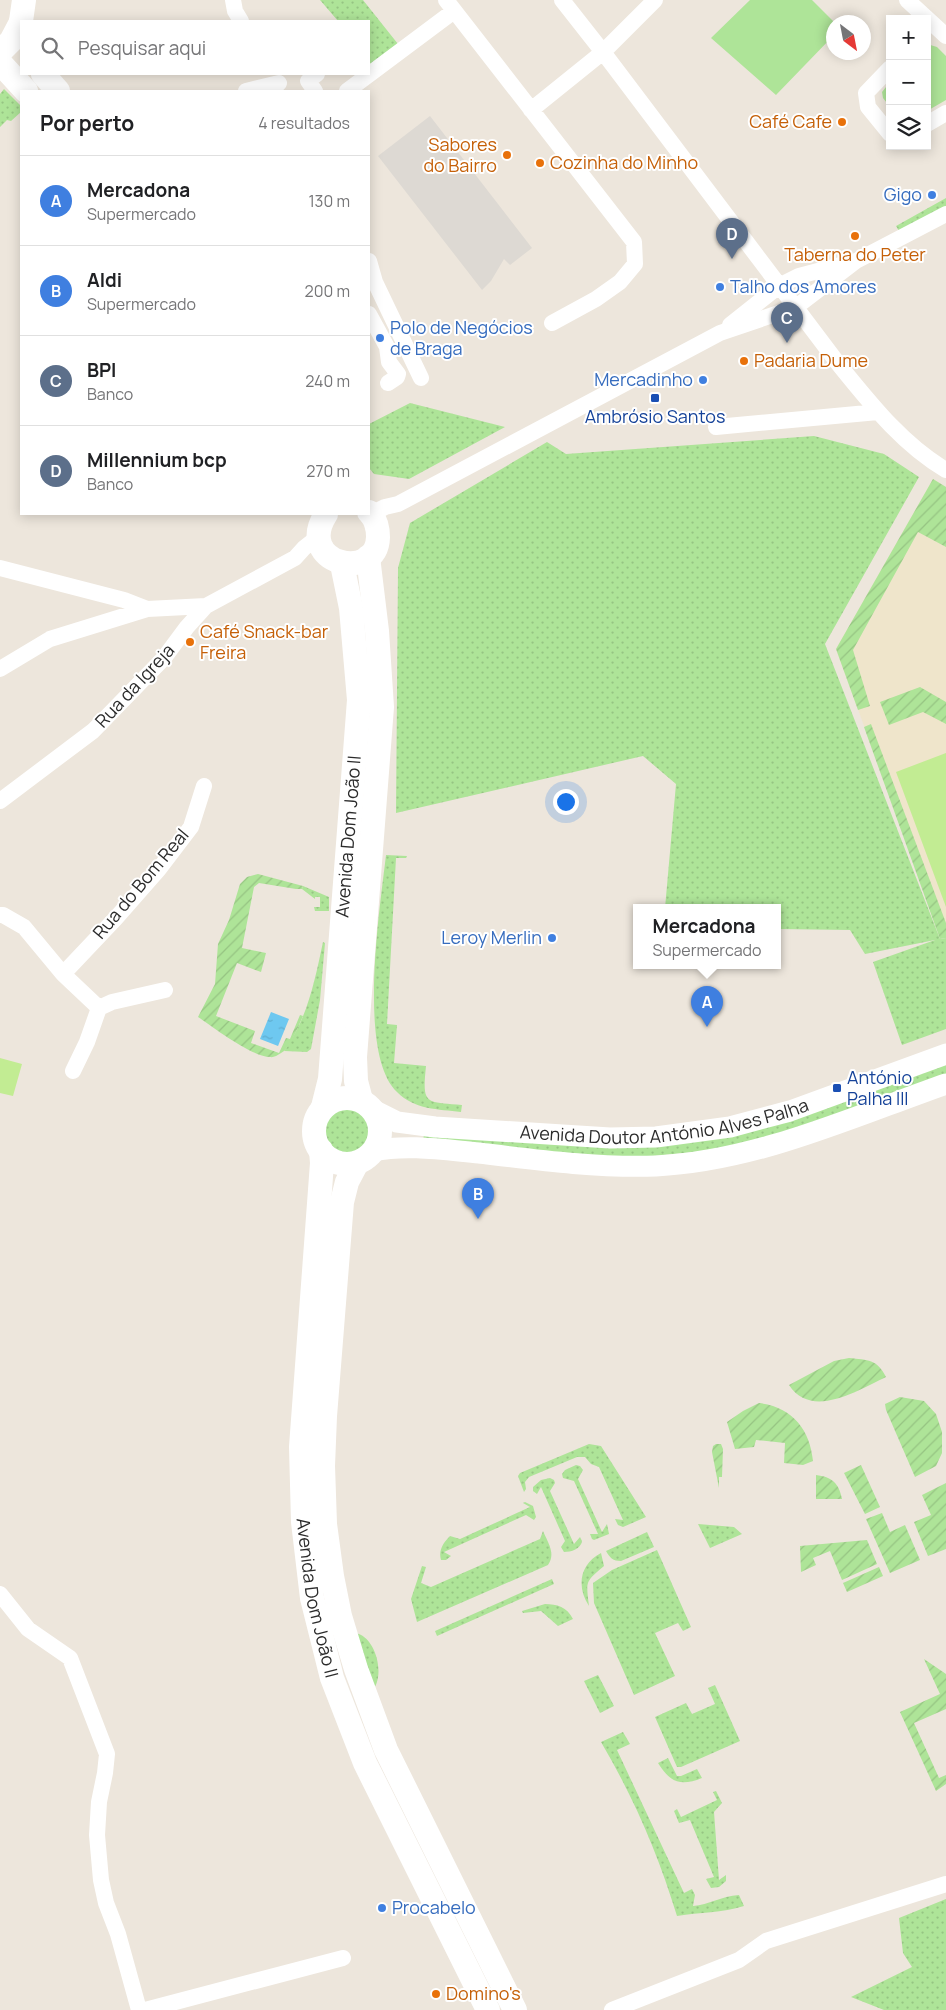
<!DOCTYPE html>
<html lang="pt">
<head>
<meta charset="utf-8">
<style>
	body { margin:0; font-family:Manrope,sans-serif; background:#f6f6f6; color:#202124 }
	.controls { position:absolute; right:15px; top:15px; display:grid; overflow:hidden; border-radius:0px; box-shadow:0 2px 12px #0003 }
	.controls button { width:45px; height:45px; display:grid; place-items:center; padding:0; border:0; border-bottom:1px solid #e0e0e0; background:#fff; color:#202124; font:25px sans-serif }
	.compass { position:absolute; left:826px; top:15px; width:45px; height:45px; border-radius:50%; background:#fff; box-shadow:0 2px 12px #0003; rotate:148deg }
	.you { position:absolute; left:565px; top:801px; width:18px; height:18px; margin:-12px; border:4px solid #fff; border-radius:50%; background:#1a73e8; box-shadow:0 0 0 8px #1a73e833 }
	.badge { display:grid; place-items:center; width:32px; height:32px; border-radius:50%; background:#3a55fc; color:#fff; font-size:16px; font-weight:700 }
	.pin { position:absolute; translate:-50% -41px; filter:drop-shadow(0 1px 2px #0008) }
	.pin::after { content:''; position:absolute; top:26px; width:18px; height:15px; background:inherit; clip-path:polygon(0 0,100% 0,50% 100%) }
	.popup { position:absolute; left:633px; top:904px; width:148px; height:65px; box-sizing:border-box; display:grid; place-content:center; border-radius:0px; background:#fff; filter:drop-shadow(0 1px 4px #0005); font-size:16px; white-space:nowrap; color:#757577 }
	.popup b { font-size:19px; color:#202124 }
	.popup::after { content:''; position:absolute; left:50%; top:100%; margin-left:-10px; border:10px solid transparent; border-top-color:#fff }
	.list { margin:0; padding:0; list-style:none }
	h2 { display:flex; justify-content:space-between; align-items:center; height:65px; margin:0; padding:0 20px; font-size:21px }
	h2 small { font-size:16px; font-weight:400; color:#757577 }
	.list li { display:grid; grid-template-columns:32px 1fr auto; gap:15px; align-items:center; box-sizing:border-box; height:90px; padding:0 20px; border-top:1px solid #e0e0e0 }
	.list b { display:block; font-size:19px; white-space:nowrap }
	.list p { margin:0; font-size:16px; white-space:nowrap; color:#757577 }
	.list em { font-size:16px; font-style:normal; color:#757577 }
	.icon { flex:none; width:28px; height:28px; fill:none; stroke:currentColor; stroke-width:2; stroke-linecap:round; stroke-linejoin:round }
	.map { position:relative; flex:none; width:946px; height:2010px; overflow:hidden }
	.search { position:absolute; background:#fff; box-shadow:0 2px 12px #0003; left:20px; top:20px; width:350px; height:55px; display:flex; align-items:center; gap:12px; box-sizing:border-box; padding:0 18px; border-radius:0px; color:#757577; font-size:19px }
	.panel { position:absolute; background:#fff; box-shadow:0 2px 12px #0003; left:20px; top:90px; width:350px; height:425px; border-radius:0px }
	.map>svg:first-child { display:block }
	.education { fill:#efe5cb }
	.grass { fill:url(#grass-dots) }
	.park { fill:#aee498 }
	.garden { fill:url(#garden-furrows) }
	.pitch { fill:#c2ec93 }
	.plaza { fill:#ddd9d3 }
	.water { fill:url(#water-ripples) }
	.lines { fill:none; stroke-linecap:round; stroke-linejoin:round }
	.minor { stroke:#fff; stroke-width:16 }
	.tertiary { stroke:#fff; stroke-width:21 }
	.secondary { stroke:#fff; stroke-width:24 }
	.food-dot { fill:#e8710a; stroke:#fff; stroke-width:2 }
	.shop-dot { fill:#3f7fe0; stroke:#fff; stroke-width:2 }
	.transit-dot { fill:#1a4fb4; stroke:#fff; stroke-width:2 }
	.labels { text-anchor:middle; stroke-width:4; stroke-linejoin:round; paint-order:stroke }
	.food-label { font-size:18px; fill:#c56008; stroke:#fff; text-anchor:start }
	.shop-label { font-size:18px; fill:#366cbe; stroke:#fff; text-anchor:end }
	.transit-label { font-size:18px; fill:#164399; stroke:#fff }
	.street-label { font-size:18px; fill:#2b2b2b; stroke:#fff }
</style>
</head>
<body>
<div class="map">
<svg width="946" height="2010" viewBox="0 0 946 2010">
	<defs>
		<pattern id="grass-dots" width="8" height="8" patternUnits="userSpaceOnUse" patternTransform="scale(1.25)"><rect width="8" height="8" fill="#aee498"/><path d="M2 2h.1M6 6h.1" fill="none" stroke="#96c483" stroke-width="1.8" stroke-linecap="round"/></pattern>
		<pattern id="garden-furrows" width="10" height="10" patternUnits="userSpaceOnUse" patternTransform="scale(1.25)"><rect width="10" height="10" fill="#aee498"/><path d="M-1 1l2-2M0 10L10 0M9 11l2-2" fill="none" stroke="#96c483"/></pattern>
		<pattern id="water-ripples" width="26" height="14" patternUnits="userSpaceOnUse" patternTransform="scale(1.25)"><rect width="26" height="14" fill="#6ec8f0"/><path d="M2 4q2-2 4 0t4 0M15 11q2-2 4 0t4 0" fill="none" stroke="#5facce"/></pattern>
	</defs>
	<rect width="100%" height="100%" fill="#ede6dc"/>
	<path class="education" d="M 933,479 L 946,487 L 946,938 L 879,767 L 836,649 Z"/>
	<path class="grass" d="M 320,0 L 363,0 L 398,44 L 369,65 L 369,21 L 338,21 Z
		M 4,89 L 21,106 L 21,112 L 11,121 L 7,120 L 0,127 L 0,94 Z
		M 946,198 L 946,209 L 901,234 L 896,226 Z
		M 410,403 L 505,427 L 409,479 L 374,474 L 369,468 L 369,424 Z
		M 814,436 L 884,454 L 919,477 L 825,644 L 940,939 L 946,938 L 946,1029 L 902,1045 L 873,962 L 935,940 L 865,954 L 850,930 L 777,929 L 777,908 L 665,908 L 676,784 L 643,756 L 396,813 L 398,568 L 410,523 L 547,442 L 566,454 Z
		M 386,855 L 407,856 L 406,858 L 396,858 L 387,1024 L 397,1025 L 394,1063 L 426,1066 C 422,1105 425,1102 462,1105 L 461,1112 C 438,1109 415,1110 397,1092 C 357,1054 380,908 386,855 Z
		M 303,886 L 329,897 L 329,911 L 315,911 L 314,907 L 320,907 L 320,897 L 315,897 L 315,899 L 302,889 Z
		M 323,942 L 325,943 L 320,1000 L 311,1049 L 307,1052 L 284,1051 C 307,1020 315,980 323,942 Z
		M 946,1064 L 946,1076 L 799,1128 L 716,1150 L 632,1158 L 423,1142 L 424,1133 L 633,1147 Z
		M322 1131a25 25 0 1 1 50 0a25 25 0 1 1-50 0Z
		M 589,1444 L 601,1446 L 646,1517 L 623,1527 L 618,1525 L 615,1519 L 623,1520 L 599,1467 L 591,1464 L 585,1457 L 577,1457 L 529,1477 L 525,1482 L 526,1489 L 524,1492 L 518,1476 L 520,1473 Z
		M 576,1465 L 580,1466 L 583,1470 L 578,1479 L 602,1532 L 607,1524 L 609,1534 L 594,1540 L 592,1539 L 590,1534 L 598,1534 L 574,1481 L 563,1478 L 562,1474 L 565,1470 Z
		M 550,1478 L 554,1480 L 555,1483 L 550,1491 L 574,1544 L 580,1537 L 582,1541 C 581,1549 571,1552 564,1552 L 561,1547 L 565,1541 L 541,1487 L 537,1494 L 533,1491 L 533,1487 L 541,1480 Z
		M 525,1502 L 533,1506 L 536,1517 L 534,1520 L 526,1515 L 444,1552 L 451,1556 L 446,1560 L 441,1560 C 438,1550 444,1542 450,1536 L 460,1539 L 530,1507 L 523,1503 Z
		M 698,1524 L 734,1527 L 742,1534 L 710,1548 Z
		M 543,1531 C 548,1543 556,1553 548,1565 L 417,1622 L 411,1599 L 422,1566 L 426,1567 L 421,1583 L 431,1587 L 540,1539 Z
		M 647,1532 L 654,1547 L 621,1561 C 613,1561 610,1558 606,1551 Z
		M 657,1550 L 691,1627 L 683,1631 L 678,1623 L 655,1633 L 675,1676 L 634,1695 L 594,1603 L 593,1583 L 612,1570 Z
		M 601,1553 L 604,1566 C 585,1582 586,1581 589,1606 C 576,1586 580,1564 601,1553 Z
		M 552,1579 L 554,1584 L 437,1636 L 435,1631 Z
		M 545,1604 C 557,1604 567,1607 573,1619 L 558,1626 L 541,1611 L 523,1613 L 522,1611 Z
		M 355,1633 C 376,1636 386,1676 372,1691 Z
		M 598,1675 L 614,1706 L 600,1713 L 584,1681 Z
		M 715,1685 L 740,1741 L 681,1767 L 677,1767 L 655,1717 L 686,1703 L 692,1714 L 715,1704 L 708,1688 Z
		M 623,1732 L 630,1744 L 617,1750 L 684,1893 L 692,1889 L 695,1895 L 693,1906 C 709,1905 721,1896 739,1895 L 744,1906 C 722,1913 700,1912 677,1916 C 658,1854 634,1798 601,1742 Z
		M 668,1758 L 677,1776 L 681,1776 L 697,1769 L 702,1778 C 680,1787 670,1782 658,1763 Z
		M 716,1791 L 722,1803 L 714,1812 L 719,1880 L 726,1875 L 726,1881 L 719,1887 L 711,1888 L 706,1879 L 714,1877 L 690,1820 L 679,1823 L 674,1811 L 677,1809 L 681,1817 L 717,1800 L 713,1792 Z
		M 946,1899 L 946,2010 L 884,2010 L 851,1997 L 912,1967 L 903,1953 L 899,1918 Z"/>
	<path class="park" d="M 750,0 L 812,0 L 834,22 L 833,36 L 776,95 L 711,38 Z
		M 927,44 L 937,47 L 946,56 L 946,100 L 927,111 Z
		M 890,82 L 890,107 L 883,98 L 882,92 Z"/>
	<path class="garden" d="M 933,479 L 946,487 L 946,547 L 918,532 L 853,650 L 870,706 L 858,710 L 836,649 Z
		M 920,687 L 946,702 L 946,724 L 923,712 L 889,725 L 880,702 Z
		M 871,724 L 946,923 L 946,938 L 940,939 L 864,727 Z
		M 258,874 L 303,886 L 302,889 L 296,889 L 259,883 L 254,887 L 242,948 L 266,953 L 261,972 L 237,963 L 216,1016 L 255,1031 L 251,1043 L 279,1053 L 286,1038 L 290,1039 L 300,1015 L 303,1016 C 298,1027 293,1042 284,1051 C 280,1054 274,1058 270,1057 C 252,1057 213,1027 198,1017 L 215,984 L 218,944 L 229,920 L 240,884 L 247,877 Z
		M 849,1358 C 868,1360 877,1359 886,1377 C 858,1390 812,1420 789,1385 L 834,1361 Z
		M 900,1397 L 924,1401 L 936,1414 L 942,1432 L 942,1453 L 936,1466 L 915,1477 L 886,1410 L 885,1404 Z
		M 759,1403 C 792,1407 810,1429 813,1461 L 803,1465 L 784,1463 L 785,1443 L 756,1440 L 754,1447 L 735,1449 L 727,1422 L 743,1411 Z
		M 716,1444 L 721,1444 L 723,1449 L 722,1477 L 719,1477 L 719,1488 L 712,1452 L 713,1446 Z
		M 861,1465 L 880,1507 L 865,1514 L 844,1473 Z
		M 816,1475 C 832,1477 839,1483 842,1499 L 816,1499 Z
		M 946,1483 L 946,1549 L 928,1556 L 914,1522 L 931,1515 L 922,1495 Z
		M 882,1513 L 890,1532 L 905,1525 L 920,1560 L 890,1573 L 866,1519 Z
		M 867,1540 L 877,1564 L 842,1580 L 830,1551 L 813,1558 L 816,1565 L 801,1572 L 800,1546 Z
		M 879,1567 L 883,1576 L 847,1592 L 843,1583 Z
		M 924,1659 L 946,1674 L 946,1709 L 914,1723 L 939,1778 L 946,1775 L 946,1784 L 936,1791 L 900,1712 L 940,1694 Z"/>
	<path class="pitch" d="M 946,753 L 946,907 L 896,772 Z
		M 0,1058 L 22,1064 L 13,1096 L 0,1093 Z"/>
	<path class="plaza" d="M 430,116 L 532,248 L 510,265 L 504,259 L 491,281 L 482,290 L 378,156 Z"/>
	<path class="water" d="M 271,1012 L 289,1019 L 278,1046 L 260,1039 Z"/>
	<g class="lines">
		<path class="minor" d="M 233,0 L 235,11 L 241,21
			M 446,0 L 634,242 L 635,264 L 620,282 L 596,299 L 552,323
			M 562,0 L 606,56 L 840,366 C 871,404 903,445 946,470
			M 907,0 L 946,36
			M 890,68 L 866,93 L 868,107 L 890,134
			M 246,91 L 279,83
			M 315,91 L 308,81 L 317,74
			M 347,91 L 454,11
			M 531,110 L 603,52 L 655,0
			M 927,124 L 946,113
			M 369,261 L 375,282 L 421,378
			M 369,314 L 387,347 L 389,362 L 398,374 L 397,377 L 388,383
			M 730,325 L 779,286 L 799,276 L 848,263
			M 716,427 L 878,412
			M 371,514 L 385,507 L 398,504 L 720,333 L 796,307 L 856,261 L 946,214
			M 0,568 L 124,600 L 147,609 L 206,606
			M 0,669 L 50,639 L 147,609
			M 0,801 L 93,731 L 164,658 L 187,627 L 206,606 L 295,558 L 304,548 L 318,537
			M 0,915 L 3,915 L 24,927 L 63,974 L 99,1008 L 87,1042 L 73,1071
			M 63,974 L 116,918 L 159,869 L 191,827 L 204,786
			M 99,1008 L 112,1002 L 165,990
			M 0,1594 L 28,1629 L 70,1658 L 107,1754 L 105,1773 L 99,1802 L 97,1835 L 101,1880 L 106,1903 L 118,1934 L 139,2010
			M 145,2010 L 343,1958
			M 612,2010 L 739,1960 L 766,1941 L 946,1884"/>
		<g class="tertiary">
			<path id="s1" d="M 375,1111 L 397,1122 L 435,1127 L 610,1138 L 656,1137 L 730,1127 L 790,1111 L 946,1054"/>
			<path d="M 373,1151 C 407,1144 445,1150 479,1153 C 537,1160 597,1168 656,1166 C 757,1161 852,1117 946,1084"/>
		</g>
		<g class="secondary">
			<path d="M 21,21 L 24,0"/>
			<path d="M 0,52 L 11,41 L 21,22"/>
			<path d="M 0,65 L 2,65 L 26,91"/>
			<path d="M 43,74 L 58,91"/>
			<path d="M 326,514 C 294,564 377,583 378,537 C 378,527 376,519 369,512"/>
			<circle cx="347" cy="1131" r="33"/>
			<path d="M 361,1100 L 356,1081 L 355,1057 L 382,707 L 377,631 L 368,557"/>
			<path id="s2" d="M 323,1107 L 330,1079 L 359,700 L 351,608 L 342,564"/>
			<path id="s3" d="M 321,1150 L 322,1163 L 301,1447 L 303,1522 L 312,1598 L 332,1678 L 365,1763 L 488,2010"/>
			<path d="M 357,1163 L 347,1182 L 342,1202 L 325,1416 L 323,1466 L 325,1524 L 332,1576 L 340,1616 L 356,1669 L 386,1750 L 515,2010"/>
		</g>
	</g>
	<g class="food-dot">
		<circle cx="842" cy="122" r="5"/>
		<circle cx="507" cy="155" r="5"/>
		<circle cx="540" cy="163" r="5"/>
		<circle cx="855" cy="236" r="5"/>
		<circle cx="744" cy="361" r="5"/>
		<circle cx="190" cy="642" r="5"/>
		<circle cx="436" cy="1994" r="5"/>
	</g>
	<g class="shop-dot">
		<circle cx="932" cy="195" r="5"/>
		<circle cx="720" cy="287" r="5"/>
		<circle cx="380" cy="338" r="5"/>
		<circle cx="703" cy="380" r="5"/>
		<circle cx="552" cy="938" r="5"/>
		<circle cx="382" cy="1908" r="5"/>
	</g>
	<g class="transit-dot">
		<rect x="650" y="393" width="10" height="10" rx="2.5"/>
		<rect x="832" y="1083" width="10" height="10" rx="2.5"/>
	</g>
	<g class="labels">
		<g class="food-label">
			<text x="832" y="128" text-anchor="end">Café Cafe</text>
			<text x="497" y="151" text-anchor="end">Sabores<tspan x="497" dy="21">do Bairro</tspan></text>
			<text x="550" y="169">Cozinha do Minho</text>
			<text x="855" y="261" text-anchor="middle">Taberna do Peter</text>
			<text x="754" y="367">Padaria Dume</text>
			<text x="200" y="638">Café Snack-bar<tspan x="200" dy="21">Freira</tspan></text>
			<text x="446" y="2000">Domino's</text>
		</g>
		<g class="shop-label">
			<text x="922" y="201">Gigo</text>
			<text x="730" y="293" text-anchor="start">Talho dos Amores</text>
			<text x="390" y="334" text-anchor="start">Polo de Negócios<tspan x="390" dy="21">de Braga</tspan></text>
			<text x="693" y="386">Mercadinho</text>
			<text x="542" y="944">Leroy Merlin</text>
			<text x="392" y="1914" text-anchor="start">Procabelo</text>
		</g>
		<g class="transit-label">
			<text x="655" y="423">Ambrósio Santos</text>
			<text x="847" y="1084" text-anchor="start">António<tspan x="847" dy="21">Palha III</tspan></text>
		</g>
		<g class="street-label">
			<text transform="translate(135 686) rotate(-47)" y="6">Rua da Igreja</text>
			<text dy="6" stroke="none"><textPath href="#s2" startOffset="272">Avenida Dom João II</textPath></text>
			<text transform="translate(141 884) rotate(-50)" y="6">Rua do Bom Real</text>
			<text dy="6" stroke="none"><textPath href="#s1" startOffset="294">Avenida Doutor António Alves Palha</textPath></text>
			<text dy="6" stroke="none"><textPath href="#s3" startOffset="450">Avenida Dom João II</textPath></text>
		</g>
	</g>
</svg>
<div class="controls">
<button>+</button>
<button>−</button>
<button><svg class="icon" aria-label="layers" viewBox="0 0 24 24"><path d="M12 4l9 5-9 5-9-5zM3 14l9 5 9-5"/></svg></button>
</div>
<svg class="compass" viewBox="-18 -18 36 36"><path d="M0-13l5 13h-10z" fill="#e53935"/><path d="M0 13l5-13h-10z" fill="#757577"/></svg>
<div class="you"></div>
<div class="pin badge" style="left:707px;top:1027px;background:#3f7fe0">A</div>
<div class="popup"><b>Mercadona</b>Supermercado</div>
<div class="pin badge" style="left:478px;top:1219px;background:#3f7fe0">B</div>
<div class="pin badge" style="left:787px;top:343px;background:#5c6f8a">C</div>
<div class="pin badge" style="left:732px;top:259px;background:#5c6f8a">D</div>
<div class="search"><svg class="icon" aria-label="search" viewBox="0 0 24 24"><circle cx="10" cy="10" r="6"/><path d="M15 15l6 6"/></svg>Pesquisar aqui</div>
<section class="panel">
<h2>Por perto<small>4 resultados</small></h2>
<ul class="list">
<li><span class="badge" style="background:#3f7fe0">A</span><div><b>Mercadona</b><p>Supermercado</p></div><em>130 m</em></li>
<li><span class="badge" style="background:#3f7fe0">B</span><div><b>Aldi</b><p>Supermercado</p></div><em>200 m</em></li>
<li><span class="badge" style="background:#5c6f8a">C</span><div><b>BPI</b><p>Banco</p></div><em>240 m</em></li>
<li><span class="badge" style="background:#5c6f8a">D</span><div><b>Millennium bcp</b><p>Banco</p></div><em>270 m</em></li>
</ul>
</section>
</div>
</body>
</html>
